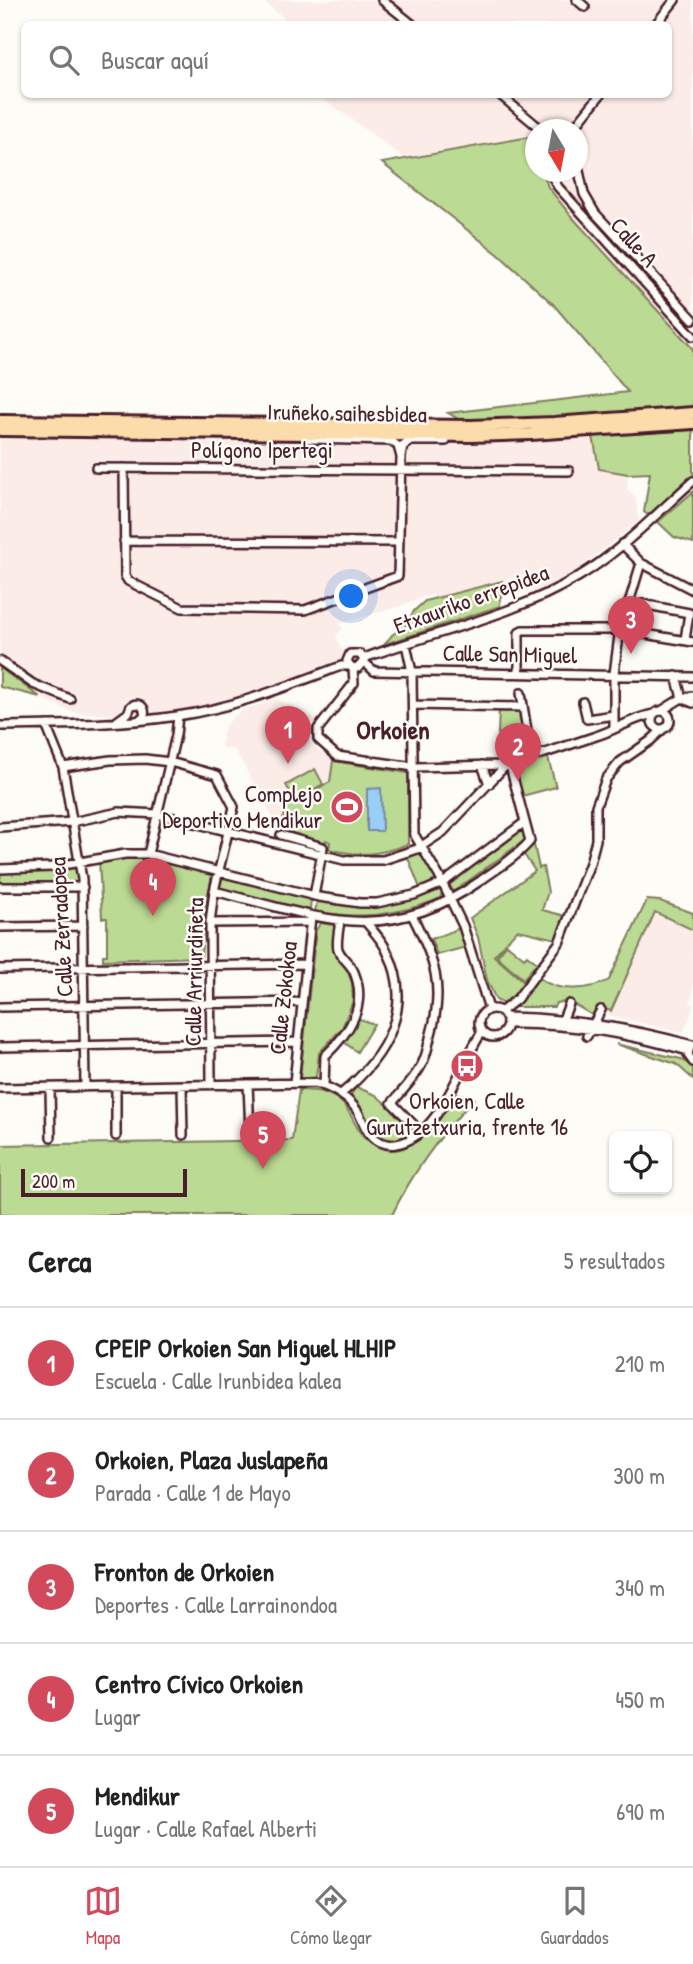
<!DOCTYPE html>
<html lang="es">
<head>
<meta charset="utf-8">
<style>
	body { margin:0; font-family:"Patrick Hand",sans-serif; background:#f6f6f6; color:#222 }
	.controls { position:absolute; right:21px; bottom:21px; display:grid; overflow:hidden; border-radius:10px; box-shadow:0 2px 5px #0004 }
	.controls button { width:63px; height:63px; display:grid; place-items:center; padding:0; border:0; border-bottom:2px solid #e0e0e0; background:#fff; color:#222; font:35px sans-serif }
	.compass { position:absolute; left:525px; top:119px; width:63px; height:63px; border-radius:50%; background:#fff; box-shadow:0 2px 5px #0004; rotate:170deg }
	.scale { position:absolute; left:21px; bottom:18px; width:166px; box-sizing:border-box; padding-left:7px; border:4px solid #4a1f2b; border-top:0; font-size:19px; line-height:24px; white-space:nowrap; color:#4a1f2b; -webkit-text-stroke:5px #fdfcf7; paint-order:stroke }
	.you { position:absolute; left:352px; top:597px; width:24px; height:24px; margin:-18px; border:5px solid #fff; border-radius:50%; background:#1a73e8; box-shadow:0 0 0 10px #1a73e833 }
	.badge { display:grid; place-items:center; width:46px; height:46px; border-radius:50%; background:#d1495b; color:#fff; font-size:23px; font-weight:700 }
	.pin { position:absolute; translate:-50% -58px; filter:drop-shadow(0 2px 4px #0008) }
	.pin::after { content:''; position:absolute; top:37px; width:24px; height:21px; background:inherit; clip-path:polygon(0 0,100% 0,50% 100%) }
	.list { margin:0; padding:0; list-style:none }
	h2 { display:flex; justify-content:space-between; align-items:center; height:91px; margin:0; padding:0 28px; font-size:30px }
	h2 small { font-size:23px; font-weight:400; color:#767676 }
	.list li { display:grid; grid-template-columns:46px 1fr auto; gap:21px; align-items:center; box-sizing:border-box; height:112px; padding:0 28px; border-top:2px solid #e0e0e0 }
	.list b { display:block; font-size:26px; white-space:nowrap }
	.list p { margin:0; font-size:23px; white-space:nowrap; color:#767676 }
	.list em { font-size:23px; font-style:normal; color:#767676 }
	.icon { flex:none; width:38px; height:38px; fill:none; stroke:currentColor; stroke-width:2; stroke-linecap:round; stroke-linejoin:round }
	.map { position:relative; flex:none; width:693px; height:1215px; overflow:hidden }
	.search { position:absolute; background:#fff; box-shadow:0 2px 5px #0004; left:21px; right:21px; top:21px; height:77px; display:flex; align-items:center; gap:18px; box-sizing:border-box; padding:0 24px; border-radius:10px; color:#767676; font-size:26px }
	.sheet { height:651px; background:#fff }
	nav { display:flex; justify-content:space-around; align-items:center; box-sizing:border-box; height:98px; border-top:2px solid #e0e0e0; background:#fff; font-size:19px; color:#767676 }
	nav a { display:grid; justify-items:center; gap:4px }
	nav .on { color:#d1495b }
	.map>svg:first-child { display:block }
	.built { fill:#fcece7 }
	.green { fill:#bbda93; stroke:#827c5f; stroke-width:2 }
	.water { fill:#99cef7; stroke:#7988a5; stroke-width:2 }
	.lines { fill:none; stroke-linecap:round; stroke-linejoin:round }
	.minor-casing { stroke:#4a1f2b; stroke-width:12 }
	.highway-casing { stroke:#4a1f2b; stroke-width:16 }
	.minor { stroke:#fdfcf7; stroke-width:7 }
	.highway { stroke:#fddcac; stroke-width:10 }
	.labels { text-anchor:middle; stroke-width:5; stroke-linejoin:round; paint-order:stroke }
	.street-label { font-size:23px; fill:#4a1f2b; stroke:#fdfcf7 }
	.poi-label { font-size:23px; fill:#4a1f2b; stroke:#fdfcf7; text-anchor:end }
	.quarter-label { font-size:26px; font-weight:bold; fill:#4a1f2b; stroke:#fdfcf7 }
</style>
</head>
<body>
<div class="map">
<svg width="693" height="1215" viewBox="0 0 693 1215">
	<rect width="100%" height="100%" fill="#fdfcf7"/>
	<filter id="ink" filterUnits="userSpaceOnUse"><feTurbulence type="fractalNoise" baseFrequency=".0143" numOctaves="2"/><feDisplacementMap in="SourceGraphic" scale="14" xChannelSelector="R" yChannelSelector="G"/><feConvolveMatrix kernelMatrix="1 2 1 2 8 2 1 2 1" color-interpolation-filters="sRGB"/></filter>
	<g filter="url(#ink)">
		<path class="built" d="M 262,0 L 693,0 L 693,348 L 572,217 L 547,186 L 543,172 L 578,172 L 578,130 L 536,130 L 535,150 L 530,137 L 406,159 L 318,95 L 668,94 L 668,24 L 286,24 L 285,19 Z
			M 693,409 L 693,430 L 594,437 L 599,469 L 628,474 L 627,489 L 635,496 L 639,521 L 576,571 L 532,595 L 528,574 L 471,591 L 436,598 L 432,595 L 423,597 L 397,607 L 339,624 L 342,629 L 336,637 L 341,649 L 346,652 L 352,647 L 367,648 L 367,657 L 359,665 L 349,666 L 245,700 L 143,717 L 72,712 L 40,697 L 0,668 L 0,416 L 462,421 L 590,417 Z
			M 277,699 L 321,721 L 308,722 L 304,728 L 304,731 L 310,743 L 333,761 L 330,782 L 287,805 L 280,830 L 235,750 L 221,748 L 224,728 L 231,719 L 243,710 Z
			M 655,912 L 693,930 L 693,995 L 690,1002 L 693,1004 L 693,1009 L 683,1033 L 608,1015 Z"/>
		<path class="green" d="M 530,137 L 535,150 L 536,172 L 543,172 L 548,187 L 572,217 L 693,349 L 693,409 L 590,417 L 462,421 L 448,413 L 628,392 L 553,304 L 498,254 L 382,163 Z
			M 693,430 L 693,476 L 648,515 L 644,512 L 650,473 L 628,474 L 599,469 L 593,436 Z
			M 693,492 L 693,543 L 674,537 L 658,522 Z
			M 502,581 L 500,606 L 385,644 L 392,635 L 405,626 L 414,611 L 425,601 Z
			M 0,668 L 40,697 L 0,687 Z
			M 499,709 L 520,710 L 525,732 L 498,734 Z
			M 547,754 L 556,787 L 522,796 L 514,763 Z
			M 333,761 L 408,773 L 408,844 C 380,855 358,857 329,849 L 330,842 L 326,840 L 323,845 L 280,830 L 287,805 L 330,782 Z
			M 315,769 L 323,784 L 295,800 L 286,785 Z
			M 523,829 L 525,840 L 453,892 L 449,883 L 519,830 Z
			M 534,845 L 539,868 L 543,867 L 548,892 L 542,910 L 566,916 L 558,939 C 543,937 531,932 517,930 L 494,956 L 525,983 L 517,996 L 506,1005 L 496,1000 L 487,980 L 478,937 L 470,918 L 535,871 L 523,853 Z
			M 420,853 L 436,880 L 420,888 L 408,858 Z
			M 148,854 L 213,870 L 205,910 L 201,957 L 103,960 L 103,955 L 107,955 L 107,918 L 102,918 L 99,859 Z
			M 76,866 L 78,868 L 79,883 L 5,885 L 0,882 L 1,871 Z
			M 222,876 L 311,898 L 310,910 L 219,888 Z
			M 439,887 L 442,894 L 439,899 C 395,916 362,919 315,912 L 317,901 L 365,906 Z
			M 647,900 L 660,901 L 693,913 L 693,930 L 655,912 L 611,1011 L 597,1007 L 592,1015 L 568,1001 L 556,1003 L 554,1007 L 509,1007 L 531,980 L 541,979 C 558,993 591,990 609,980 Z
			M 321,923 L 333,925 L 335,927 L 334,948 L 347,970 L 352,983 L 353,1001 L 342,1028 L 319,1053 L 316,1077 L 302,1079 L 300,1077 L 316,930 Z
			M 460,928 L 466,947 L 437,955 L 431,939 Z
			M 507,944 L 524,958 L 527,955 L 537,963 L 523,979 L 497,956 Z
			M 359,1019 L 374,1024 L 357,1052 L 344,1042 Z
			M 616,1044 L 681,1059 L 693,1067 L 693,1079 L 676,1064 Z
			M 356,1087 L 376,1095 L 414,1129 C 383,1162 366,1114 351,1095 Z
			M 299,1090 C 313,1090 328,1091 340,1101 C 352,1111 354,1127 364,1137 C 402,1174 437,1123 456,1093 L 474,1099 C 442,1133 412,1173 392,1215 L 0,1215 L 0,1145 L 292,1140 Z"/>
		<path class="water" d="M 381,788 L 382,831 L 367,831 L 367,789 Z"/>
		<g class="lines">
			<defs>
				<path id="minor" d="M 382,0 L 412,24
					M 577,0 L 585,7
					M 656,24 L 675,0
					M 499,94 L 542,130
					M 548,130 L 560,125 L 571,130
					M 572,130 L 601,94
					M 578,166 L 584,194 L 595,213 L 693,319
					M 550,172 L 558,187 L 693,336
					M 401,456 L 403,446 L 411,441 L 446,441
					M 96,468 L 569,471
					M 124,468 L 125,576 L 128,581 L 182,608 L 305,610 L 398,576 L 401,457 L 398,446 L 391,441 L 310,439
					M 124,541 L 399,542
					M 622,544 L 641,563 L 693,590
					M 642,604 L 689,613 L 685,640
					M 406,644 L 412,672 L 414,834 L 439,876 L 463,926 L 489,1009
					M 364,660 L 360,654 L 350,654 L 347,661 L 351,667 L 358,668 L 367,657 C 437,631 513,616 578,577 C 620,552 656,514 693,481
					M 0,661 L 33,684 L 70,699
					M 364,662 L 374,671 L 693,677
					M 353,668 L 354,683 L 318,729 L 318,739 L 337,756 L 414,767 L 498,765 L 545,753 L 596,736 C 616,730 632,718 654,714
					M 519,673 L 519,633 L 522,630 L 621,630 L 693,642
					M 676,676 L 682,698 L 693,696
					M 521,693 L 531,756
					M 583,702 L 587,719 L 614,715
					M 413,705 L 523,707
					M652 720a9 9 0 1 1 18 0a9 9 0 1 1-18 0Z
					M 661,711 L 682,698 L 693,703
					M 117,721 L 128,713 L 131,706 C 139,701 146,707 144,716 L 139,720
					M 48,725 L 48,730 L 63,767 L 110,760 L 145,759 L 170,762 L 217,775 L 234,807 L 214,891 L 210,923 L 211,1085
					M 0,726 C 59,725 118,725 177,716 C 233,708 288,686 341,666 L 349,666
					M 614,728 L 614,674 L 619,636 L 641,563
					M 482,765 L 489,784
					M 63,767 L 82,879 L 85,1087
					M 0,827 L 72,822 L 119,812 L 158,814 L 344,860 L 383,860 L 417,849 L 443,832 L 509,762
					M 281,835 L 323,847 L 314,896
					M 148,854 L 176,735 L 178,716
					M 0,869 L 52,867 L 125,854 L 148,854 L 319,897 L 360,903 L 377,903 L 414,895 L 443,883 L 525,822
					M 0,887 L 83,887
					M 214,891 C 317,916 383,949 480,881 C 496,869 517,857 530,841 L 509,762
					M 412,915 C 435,960 445,987 430,1038 C 428,1047 426,1057 422,1064 C 415,1078 402,1091 392,1103 L 420,1131
					M 210,923 L 310,922
					M 0,927 L 83,926
					M 0,969 L 306,964
					M 0,1007 L 302,1002
					M479 1023a14 14 0 1 1 28 0a14 14 0 1 1-28 0Z
					M 502,1011 L 517,999 L 559,943 L 590,863 L 596,840 L 596,806 L 606,779 L 620,762 L 650,741 L 662,730
					M 506,1017 C 570,1018 630,1028 692,1045
					M 563,1019 L 569,1004
					M 507,1024 C 570,1023 628,1033 688,1051
					M 587,1036 L 601,1010
					M 0,1047 L 298,1042
					M 690,1047 L 688,1055 L 693,1062
					M 294,1083 L 311,917
					M 248,1084 L 250,1133
					M 182,1086 L 183,1135
					M 324,1086 L 325,1056 C 349,1033 368,1006 354,972 C 351,964 341,958 338,949 C 336,942 339,929 340,921
					M 116,1087 L 116,1136
					M 0,1088 L 315,1083 C 332,1088 348,1096 358,1112 C 362,1119 364,1126 368,1132 C 375,1141 385,1146 396,1144 C 441,1137 460,1063 482,1032
					M 50,1088 L 51,1137
					M 341,1094 C 386,1057 416,1007 386,949 C 381,939 373,931 366,922"/>
				<path id="highway" d="M 0,421 L 471,426 L 554,423 L 693,413
					M 0,430 L 471,436 L 531,434 L 693,423"/>
			</defs>
			<use href="#minor" class="minor-casing"/>
			<use href="#highway" class="highway-casing"/>
			<use href="#minor" class="minor"/>
			<use href="#highway" class="highway"/>
		</g>
	</g>
	<defs>
		<symbol id="stadium-disc" viewBox="-11 -11 22 22"><circle r="9.5" fill="#d1495b" stroke="#fdfcf7"/><path d="M0-5a6.5 5 0 1 0 0 10a6.5 5 0 1 0 0-10ZM-3.5-1.8h7v3.6h-7Z" fill="#fff"/></symbol>
		<symbol id="bus-disc" viewBox="-11 -11 22 22"><circle r="9.5" fill="#d1495b" stroke="#fdfcf7"/><path d="M-5-6H5V4H4V6H2V4H-2V6H-4V4H-5ZM-3.5-4V0h7V-4ZM-3.5 1.2v1.5H-2V1.2ZM2 1.2v1.5H3.5V1.2Z" fill="#fff"/></symbol>
	</defs>
	<g fill-rule="evenodd">
		<use href="#stadium-disc" x="328" y="788" width="38" height="38"/>
		<use href="#bus-disc" x="448" y="1047" width="38" height="38"/>
	</g>
	<g class="labels">
		<g class="street-label">
			<text transform="translate(634 242) rotate(48)" y="8">Calle A</text>
			<text transform="translate(347 413) rotate(1)" y="8">Iruñeko saihesbidea</text>
			<text x="262" y="458">Polígono Ipertegi</text>
			<text transform="translate(471 599) rotate(-20)" y="8">Etxauriko errepidea</text>
			<text transform="translate(510 654) rotate(1)" y="8">Calle San Miguel</text>
			<text transform="translate(61 927) rotate(-93)" y="8">Calle Zerradopea</text>
			<text transform="translate(194 972) rotate(-89)" y="8">Calle Arriurdiñeta</text>
			<text transform="translate(283 998) rotate(-84)" y="8">Calle Zokokoa</text>
		</g>
		<g class="poi-label">
			<text x="322" y="802">Complejo<tspan x="322" dy="26">Deportivo Mendikur</tspan></text>
			<text x="467" y="1109" text-anchor="middle">Orkoien, Calle<tspan x="467" dy="26">Gurutzetxuria, frente 16</tspan></text>
		</g>
		<g class="quarter-label">
			<text x="393" y="739">Orkoien</text>
		</g>
	</g>
</svg>
<div class="controls">
<button><svg class="icon" aria-label="locate" viewBox="0 0 24 24"><circle cx="12" cy="12" r="6"/><path d="M12 2v4M12 18v4M2 12h4M18 12h4"/></svg></button>
</div>
<svg class="compass" viewBox="-18 -18 36 36"><path d="M0-13l5 13h-10z" fill="#e53935"/><path d="M0 13l5-13h-10z" fill="#767676"/></svg>
<div class="scale">200 m</div>
<div class="you"></div>
<div class="pin badge" style="left:288px;top:764px">1</div>
<div class="pin badge" style="left:518px;top:781px">2</div>
<div class="pin badge" style="left:631px;top:654px">3</div>
<div class="pin badge" style="left:153px;top:916px">4</div>
<div class="pin badge" style="left:263px;top:1169px">5</div>
<div class="search"><svg class="icon" aria-label="search" viewBox="0 0 24 24"><circle cx="10" cy="10" r="6"/><path d="M15 15l6 6"/></svg>Buscar aquí</div>
</div>
<section class="sheet">
<h2>Cerca<small>5 resultados</small></h2>
<ul class="list">
<li><span class="badge">1</span><div><b>CPEIP Orkoien San Miguel HLHIP</b><p>Escuela · Calle Irunbidea kalea</p></div><em>210 m</em></li>
<li><span class="badge">2</span><div><b>Orkoien, Plaza Juslapeña</b><p>Parada · Calle 1 de Mayo</p></div><em>300 m</em></li>
<li><span class="badge">3</span><div><b>Fronton de Orkoien</b><p>Deportes · Calle Larrainondoa</p></div><em>340 m</em></li>
<li><span class="badge">4</span><div><b>Centro Cívico Orkoien</b><p>Lugar</p></div><em>450 m</em></li>
<li><span class="badge">5</span><div><b>Mendikur</b><p>Lugar · Calle Rafael Alberti</p></div><em>690 m</em></li>
</ul>
</section>
<nav>
<a class="on"><svg class="icon" aria-label="map" viewBox="0 0 24 24"><path d="M3 6l6-2 6 2 6-2v14l-6 2-6-2-6 2zM9 4v14M15 6v14"/></svg>Mapa</a>
<a><svg class="icon" aria-label="directions" viewBox="0 0 24 24"><path d="M12 3l9 9-9 9-9-9zM9 14v-3h6M13 9l2 2-2 2"/></svg>Cómo llegar</a>
<a><svg class="icon" aria-label="saved" viewBox="0 0 24 24"><path d="M7 4h10v16l-5-4-5 4z"/></svg>Guardados</a>
</nav>
</body>
</html>
